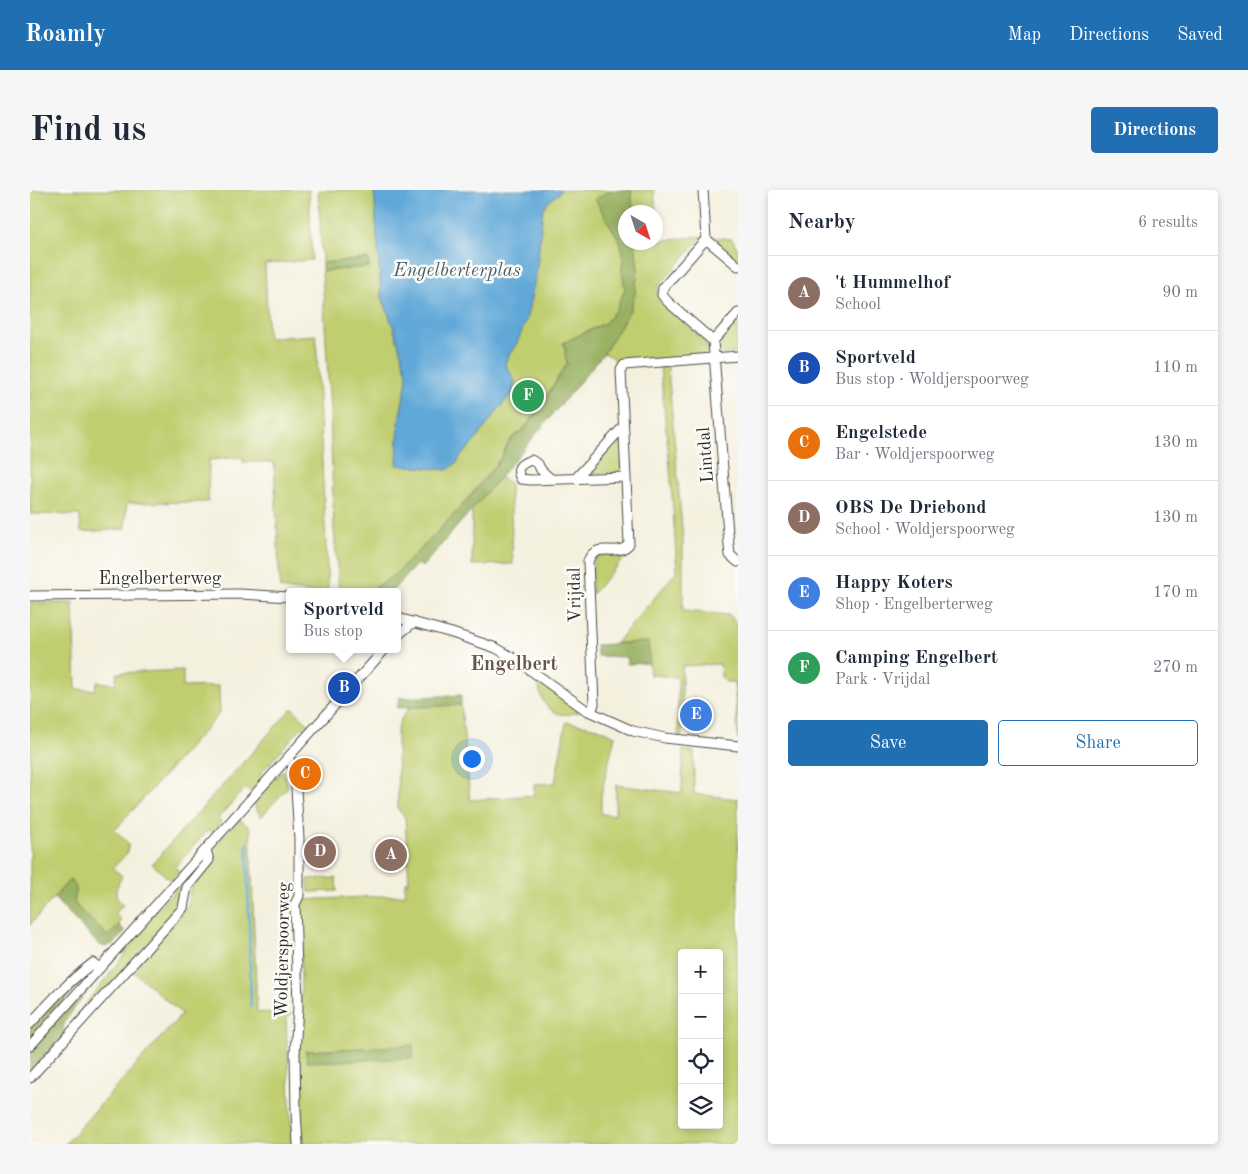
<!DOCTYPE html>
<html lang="en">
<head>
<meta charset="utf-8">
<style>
	body { margin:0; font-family:"Old Standard TT",serif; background:#f6f6f7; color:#1f2937 }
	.controls { position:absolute; right:15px; bottom:15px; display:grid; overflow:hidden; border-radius:5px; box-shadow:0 2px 8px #0003 }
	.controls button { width:45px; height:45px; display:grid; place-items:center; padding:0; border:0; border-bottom:1px solid #e0e1e3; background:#fff; color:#1f2937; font:25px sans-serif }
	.compass { position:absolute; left:588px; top:15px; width:45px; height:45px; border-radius:50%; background:#fff; box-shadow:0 2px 8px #0003; rotate:141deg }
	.you { position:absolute; left:441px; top:568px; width:18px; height:18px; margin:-12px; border:4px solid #fff; border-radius:50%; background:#1a73e8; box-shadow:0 0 0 8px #1a73e833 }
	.badge { display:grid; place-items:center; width:32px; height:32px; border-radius:50%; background:#1f6fb2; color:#fff; font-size:16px; font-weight:700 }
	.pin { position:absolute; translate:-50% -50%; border:2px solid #fff; box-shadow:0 1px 5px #0006 }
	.popup { position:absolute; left:256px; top:398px; width:115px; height:65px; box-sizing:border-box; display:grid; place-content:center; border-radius:5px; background:#fff; filter:drop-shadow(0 1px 4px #0005); font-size:16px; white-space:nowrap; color:#747a83 }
	.popup b { font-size:19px; color:#1f2937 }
	.popup::after { content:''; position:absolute; left:50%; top:100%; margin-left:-10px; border:10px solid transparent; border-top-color:#fff }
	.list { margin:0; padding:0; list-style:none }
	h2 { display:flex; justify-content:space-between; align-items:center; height:65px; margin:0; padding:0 20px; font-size:21px }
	h2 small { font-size:16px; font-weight:400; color:#747a83 }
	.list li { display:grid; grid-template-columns:32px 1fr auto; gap:15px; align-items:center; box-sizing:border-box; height:75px; padding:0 20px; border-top:1px solid #e0e1e3 }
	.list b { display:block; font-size:19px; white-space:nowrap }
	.list p { margin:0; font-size:16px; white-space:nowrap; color:#747a83 }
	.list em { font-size:16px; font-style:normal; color:#747a83 }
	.actions { display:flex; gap:10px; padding:15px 20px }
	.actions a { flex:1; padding:11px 0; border:1px solid #1f6fb2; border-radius:5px; text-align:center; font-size:18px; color:#1f6fb2 }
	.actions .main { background:#1f6fb2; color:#fff }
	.icon { flex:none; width:28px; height:28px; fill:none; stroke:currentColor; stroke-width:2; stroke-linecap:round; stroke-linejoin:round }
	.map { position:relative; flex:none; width:708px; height:954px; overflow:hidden; border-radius:5px }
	header { display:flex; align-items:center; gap:30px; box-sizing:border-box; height:70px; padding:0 25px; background:#1f6fb2; color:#fff }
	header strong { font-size:24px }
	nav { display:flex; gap:28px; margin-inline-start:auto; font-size:18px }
	.intro { display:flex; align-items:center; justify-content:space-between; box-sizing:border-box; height:120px; padding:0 30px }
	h1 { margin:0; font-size:35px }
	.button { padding:12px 22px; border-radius:5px; background:#1f6fb2; color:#fff; font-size:18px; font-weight:700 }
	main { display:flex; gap:30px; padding:0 30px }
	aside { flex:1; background:#fff; border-radius:5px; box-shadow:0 2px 8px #0003 }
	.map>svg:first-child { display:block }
	.green { fill:#c0ce70; stroke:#767c4e; fill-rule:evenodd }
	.forest { fill:#98b162; stroke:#626e46 }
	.water { fill:#61a8d8; stroke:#466a82 }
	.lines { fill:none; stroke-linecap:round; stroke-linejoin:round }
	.stream { stroke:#61a8d8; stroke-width:2.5 }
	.minor-casing { stroke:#494946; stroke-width:11 }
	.minor { stroke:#fff; stroke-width:9 }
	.labels { text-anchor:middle; stroke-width:5; stroke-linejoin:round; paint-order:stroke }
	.street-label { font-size:18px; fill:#2b2b2b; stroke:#fdfcf7 }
	.water-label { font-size:19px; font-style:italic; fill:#415d70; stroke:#fdfcf7 }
	.quarter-label { font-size:20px; font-weight:bold; fill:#66554a; stroke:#fdfcf7 }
</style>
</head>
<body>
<header>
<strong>Roamly</strong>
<nav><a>Map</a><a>Directions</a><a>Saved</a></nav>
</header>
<div class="intro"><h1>Find us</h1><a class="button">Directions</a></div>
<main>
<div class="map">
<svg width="708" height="954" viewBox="0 0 708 954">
	<rect width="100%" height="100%" fill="#fdfcf7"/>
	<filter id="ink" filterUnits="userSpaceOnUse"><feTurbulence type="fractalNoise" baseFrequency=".02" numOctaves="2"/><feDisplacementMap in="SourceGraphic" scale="10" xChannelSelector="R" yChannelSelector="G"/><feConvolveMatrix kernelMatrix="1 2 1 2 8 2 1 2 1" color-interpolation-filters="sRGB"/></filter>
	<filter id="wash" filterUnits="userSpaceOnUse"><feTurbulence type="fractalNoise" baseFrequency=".0096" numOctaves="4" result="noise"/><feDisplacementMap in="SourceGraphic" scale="20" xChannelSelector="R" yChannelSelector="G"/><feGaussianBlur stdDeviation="1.12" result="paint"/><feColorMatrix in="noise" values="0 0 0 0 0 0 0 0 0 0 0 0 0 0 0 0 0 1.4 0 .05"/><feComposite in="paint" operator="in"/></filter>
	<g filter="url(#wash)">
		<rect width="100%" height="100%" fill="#f4f0de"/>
		<path class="green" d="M 0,0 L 279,0 L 282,70 L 235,74 L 238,148 L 286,145 L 298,400 L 297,402 L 275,402 L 250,398 L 244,272 L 213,272 L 213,267 L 179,270 L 178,312 L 97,313 L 95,339 L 51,342 L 50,325 L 0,324 Z
			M 288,0 L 344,0 L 351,104 L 363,136 L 377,183 L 376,196 L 369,230 L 367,275 L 417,280 L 427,273 L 430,267 L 445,251 L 468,220 L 483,202 L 485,191 L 475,174 L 478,166 L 487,153 L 506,85 L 513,19 L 518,12 L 532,0 L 579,0 L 579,2 L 565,9 L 590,52 L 593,62 L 592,81 L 595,99 L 586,120 L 575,133 L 533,153 C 536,160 535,166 537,174 C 522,194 512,218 495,237 C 492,241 487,244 483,247 C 477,253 474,261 471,268 L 429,319 L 379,371 L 364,385 L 342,400 L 335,402 L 315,402 L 309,400 L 304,339 L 300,222 L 292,81 L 339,77 L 338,69 L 292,73 Z
			M 601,0 L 624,0 L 629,51 L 672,46 L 670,49 L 628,97 C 624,119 670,137 678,159 L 675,167 L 594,172 L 587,175 L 582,167 L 574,163 L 600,120 L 608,80 L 605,53 L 626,52 L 626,22 L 603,22 Z
			M 680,47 L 702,49 L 708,59 L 708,73 Z
			M 708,129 L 708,163 L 693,164 C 689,161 686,159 688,153 Z
			M 630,177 L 638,177 L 653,350 L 653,421 L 700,425 L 708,436 L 708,549 L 704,492 L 696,492 L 691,487 L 690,474 L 652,476 L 652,547 L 648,546 L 648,487 L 620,485 L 617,452 L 586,453 L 647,381 L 641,290 Z
			M 590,247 L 592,283 L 556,283 Z
			M 470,287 L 480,293 L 483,374 L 442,375 L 442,319 Z
			M 572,365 L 597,365 L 562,404 C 562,392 557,370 572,365 Z
			M 0,413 L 43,413 L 46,499 L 65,500 L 67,492 L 85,494 L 87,483 L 153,480 L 153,497 L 189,496 L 190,523 L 85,640 L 98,653 L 98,662 L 83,678 L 92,686 C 86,699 82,705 93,715 L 85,724 L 91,730 L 89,735 L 79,747 L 49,719 L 44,712 C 46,701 48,698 40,689 L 0,735 Z
			M 512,493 L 549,520 L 548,522 C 526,530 511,517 509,496 L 510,494 Z
			M 431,515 L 440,610 L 504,605 L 504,594 L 525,593 L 536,532 L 568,538 L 585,546 L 571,605 L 571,624 L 585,625 L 586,595 L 652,603 L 653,560 L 664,562 L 664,604 L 708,609 L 708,954 L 272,954 L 268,872 L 271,826 L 271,710 L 375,705 L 375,692 L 379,692 L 375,628 L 368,619 L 367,541 C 369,531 373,525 380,517 ZM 652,763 L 689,763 L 689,935 L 652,935 ZM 383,856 L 382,868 L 277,872 L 276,861 Z
			M 262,518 L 281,536 L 277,541 L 272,537 L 230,584 L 233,587 L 220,602 L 215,598 L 188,628 L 191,632 L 181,643 L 178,640 L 145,677 L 150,682 L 141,691 L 122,674 Z
			M 253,580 L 258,597 L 231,627 L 223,613 Z
			M 209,629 L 220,638 L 227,822 L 261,824 L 256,830 L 262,954 L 35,954 L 152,824 L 102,780 L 158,715 L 160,699 L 180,673 L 185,655 Z
			M 156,688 L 149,705 L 149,714 L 145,723 L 43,836 L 42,831 L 93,767 L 97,758 L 98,751 Z
			M 306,688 L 307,701 L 279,702 L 278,689 Z"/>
		<path class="forest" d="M 579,0 L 601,0 L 603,22 L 596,22 L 596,52 L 605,53 L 608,80 L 605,104 L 600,120 L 574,163 L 470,287 L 392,377 L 387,374 L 361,402 L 335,402 C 357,395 373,376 389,361 C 417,332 446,303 470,270 C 474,264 475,256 481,250 C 485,245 491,242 495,238 C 512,219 522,195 537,174 L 535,165 L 536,160 L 533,153 L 575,133 L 586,120 L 595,99 L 592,81 L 593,62 L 590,52 L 565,9 L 579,2 Z
			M 338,69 L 339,77 L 292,81 L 292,73 Z
			M 618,452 L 620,473 L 597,474 L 596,467 L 567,466 L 566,455 Z
			M 431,505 L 431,515 L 367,518 L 368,513 L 370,512 L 369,508 Z
			M 40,689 C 49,699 46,699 44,712 L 49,719 L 78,746 L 89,735 L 95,741 L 85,753 L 75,757 L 68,754 L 24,708 Z
			M 88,762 L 84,770 L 53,806 L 36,830 L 33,837 L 34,846 L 0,883 L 0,861 Z
			M 58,781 L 59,783 L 0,849 L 0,838 L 29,806 Z
			M 383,855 L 383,868 L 277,872 L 276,861 Z"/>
		<path class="water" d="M 344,0 L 532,0 L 518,12 L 513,19 L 506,85 L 496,131 L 487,153 L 478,166 L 475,174 L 485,191 L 483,202 L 468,220 L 445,251 L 430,267 L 427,273 L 417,280 L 367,275 L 369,230 L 376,196 L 377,183 L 363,136 L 351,104 Z"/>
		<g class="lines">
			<path class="stream" d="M 217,653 L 221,816"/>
		</g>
	</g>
	<g filter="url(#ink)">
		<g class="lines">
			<defs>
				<path id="minor" d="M 673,0 L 676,49 L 633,98 L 632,105 L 638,112 L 683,151 L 699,356 L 700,365 L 708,372
					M 676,49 L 708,76
					M 683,151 L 708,123
					M 521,289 L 511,280 L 508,274 L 501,270 C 490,274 485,278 491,289 L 500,290 L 596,287
					M 545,289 L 593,237
					M 0,406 L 210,404 L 260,407
					M 368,428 L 422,443 L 466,458 L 485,469 L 556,520 L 603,541 L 635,548 L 708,556
					M 368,445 L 384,432
					M 561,522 L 564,514 L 558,371 C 565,354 579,363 592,359 C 593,359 599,355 599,354 L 591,180 L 594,175 L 708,166
					M 258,569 L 262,574 L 265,582 L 269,649 L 269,706 L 265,714 L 268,817 L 265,863 L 266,921 L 268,954
					M 0,834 C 20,812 39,791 63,773 L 69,778
					M 0,856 L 355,459
					M 0,888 L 153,718 L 157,697 L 179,670 L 176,660"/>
			</defs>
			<use href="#minor" class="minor-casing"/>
			<use href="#minor" class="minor"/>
		</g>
	</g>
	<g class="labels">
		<g class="street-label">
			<text transform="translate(675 265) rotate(-94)" y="6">Lintdal</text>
			<text x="130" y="394">Engelberterweg</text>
			<text transform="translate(544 405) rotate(-91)" y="6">Vrijdal</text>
			<text transform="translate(252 760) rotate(-89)" y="6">Woldjerspoorweg</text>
		</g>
		<g class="water-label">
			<text x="427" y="86">Engelberterplas</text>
		</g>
		<g class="quarter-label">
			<text x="484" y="480">Engelbert</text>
		</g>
	</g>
</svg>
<div class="controls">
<button>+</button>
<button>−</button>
<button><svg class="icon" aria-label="locate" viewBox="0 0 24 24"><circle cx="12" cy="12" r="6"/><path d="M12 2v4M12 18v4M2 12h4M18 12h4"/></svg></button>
<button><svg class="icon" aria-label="layers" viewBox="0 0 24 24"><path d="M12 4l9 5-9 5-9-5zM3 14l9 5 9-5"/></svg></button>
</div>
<svg class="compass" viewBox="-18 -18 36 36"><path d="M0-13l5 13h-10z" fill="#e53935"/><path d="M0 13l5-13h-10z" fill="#747a83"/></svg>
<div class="you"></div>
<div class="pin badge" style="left:361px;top:665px;background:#8d6e63">A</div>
<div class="pin badge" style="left:314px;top:498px;background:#1a4fb4">B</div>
<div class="popup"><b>Sportveld</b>Bus stop</div>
<div class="pin badge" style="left:275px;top:584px;background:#e8710a">C</div>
<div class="pin badge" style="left:290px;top:662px;background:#8d6e63">D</div>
<div class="pin badge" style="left:666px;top:525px;background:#3f7fe0">E</div>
<div class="pin badge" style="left:498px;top:206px;background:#2e9e5b">F</div>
</div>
<aside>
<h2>Nearby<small>6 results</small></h2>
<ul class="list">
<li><span class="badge" style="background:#8d6e63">A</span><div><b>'t Hummelhof</b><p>School</p></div><em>90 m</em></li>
<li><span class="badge" style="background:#1a4fb4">B</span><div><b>Sportveld</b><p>Bus stop · Woldjerspoorweg</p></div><em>110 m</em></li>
<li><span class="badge" style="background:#e8710a">C</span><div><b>Engelstede</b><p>Bar · Woldjerspoorweg</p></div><em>130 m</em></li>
<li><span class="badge" style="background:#8d6e63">D</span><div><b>OBS De Driebond</b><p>School · Woldjerspoorweg</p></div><em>130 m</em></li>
<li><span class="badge" style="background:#3f7fe0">E</span><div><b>Happy Koters</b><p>Shop · Engelberterweg</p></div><em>170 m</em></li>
<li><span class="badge" style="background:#2e9e5b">F</span><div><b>Camping Engelbert</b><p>Park · Vrijdal</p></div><em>270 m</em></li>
</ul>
<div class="actions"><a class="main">Save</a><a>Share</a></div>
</aside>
</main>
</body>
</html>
